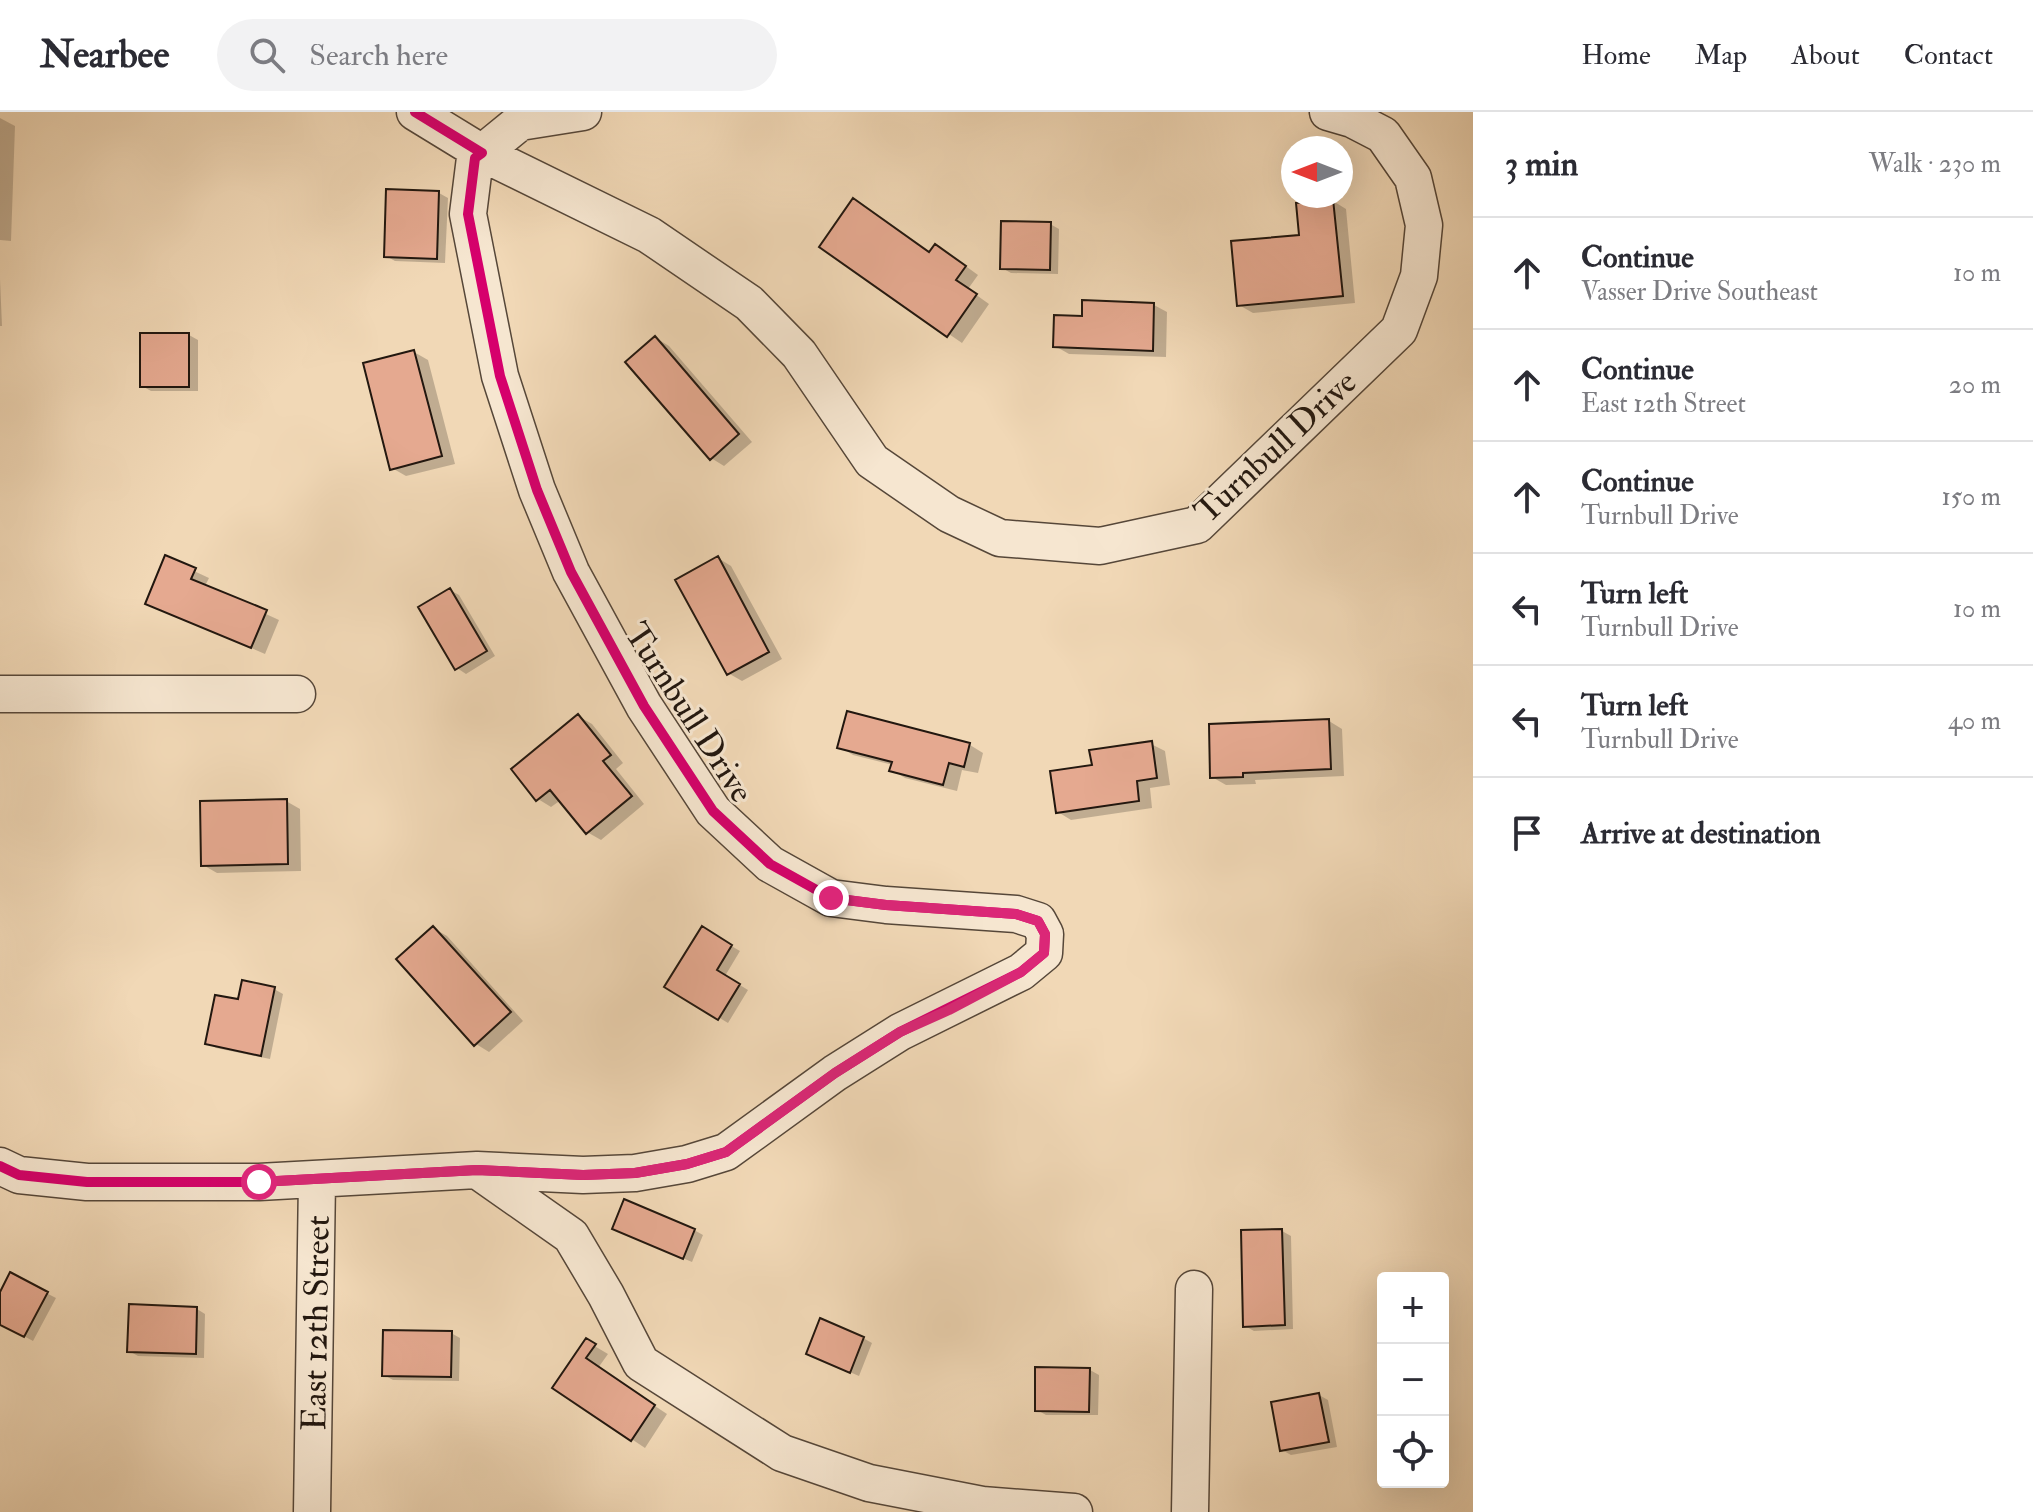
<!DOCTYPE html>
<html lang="en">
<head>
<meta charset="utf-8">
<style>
	body { margin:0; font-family:"IM FELL Double Pica",serif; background:#f2f2f3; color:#2b2b33 }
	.controls { position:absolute; right:24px; bottom:24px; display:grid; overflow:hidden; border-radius:8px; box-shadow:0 8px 32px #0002 }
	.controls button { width:72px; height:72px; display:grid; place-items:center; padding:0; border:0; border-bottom:2px solid #e1e1e2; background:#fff; color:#2b2b33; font:40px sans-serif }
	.compass { position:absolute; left:1281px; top:24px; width:72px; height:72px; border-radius:50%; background:#fff; box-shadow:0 8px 32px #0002; rotate:270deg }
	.stop { position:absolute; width:24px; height:24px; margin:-18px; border:6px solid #db2777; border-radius:50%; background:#fff }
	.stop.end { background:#db2777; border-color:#fff; box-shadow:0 2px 8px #0008 }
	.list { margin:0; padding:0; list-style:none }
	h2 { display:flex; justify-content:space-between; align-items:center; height:104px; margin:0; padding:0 32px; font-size:34px }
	h2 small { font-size:26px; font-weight:400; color:#7c7c81 }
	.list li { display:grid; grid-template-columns:52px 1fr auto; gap:24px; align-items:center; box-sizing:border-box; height:112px; padding:0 32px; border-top:2px solid #e1e1e2 }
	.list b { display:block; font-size:30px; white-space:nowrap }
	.list p { margin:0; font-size:26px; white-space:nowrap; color:#7c7c81 }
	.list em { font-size:26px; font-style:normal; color:#7c7c81 }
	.icon { flex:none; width:44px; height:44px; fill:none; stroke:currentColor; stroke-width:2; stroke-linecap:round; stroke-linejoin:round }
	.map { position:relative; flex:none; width:1473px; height:1400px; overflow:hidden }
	header { display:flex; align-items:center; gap:48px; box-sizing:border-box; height:112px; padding:0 40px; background:#fff; border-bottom:2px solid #e1e1e2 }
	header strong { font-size:38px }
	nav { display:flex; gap:44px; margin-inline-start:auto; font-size:28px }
	.search { width:560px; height:72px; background:#f2f2f3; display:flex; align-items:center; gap:20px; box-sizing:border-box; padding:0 28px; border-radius:44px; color:#7c7c81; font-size:30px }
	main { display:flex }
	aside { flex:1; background:#fff }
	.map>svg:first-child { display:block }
	.shadow { fill:#0003 }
	.building { fill:#e5a990; stroke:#22170f; stroke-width:2 }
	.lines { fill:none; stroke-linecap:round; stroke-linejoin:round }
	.minor-casing { stroke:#564739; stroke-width:39 }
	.minor { stroke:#f6e6d0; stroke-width:36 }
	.cycleway-casing { stroke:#f6e6d0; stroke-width:15 }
	.cycleway { stroke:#d6006c; stroke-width:10 }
	.route { stroke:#db2777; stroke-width:10 }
	.labels { text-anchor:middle; stroke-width:6; stroke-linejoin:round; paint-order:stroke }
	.street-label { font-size:34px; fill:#22170f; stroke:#f6e6d0 }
</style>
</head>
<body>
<header>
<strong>Nearbee</strong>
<div class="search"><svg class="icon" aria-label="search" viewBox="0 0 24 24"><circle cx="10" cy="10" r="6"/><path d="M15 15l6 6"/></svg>Search here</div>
<nav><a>Home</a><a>Map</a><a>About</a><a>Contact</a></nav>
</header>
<main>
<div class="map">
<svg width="1473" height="1400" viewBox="0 0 1473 1400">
	<rect width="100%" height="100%" fill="#f1d8b6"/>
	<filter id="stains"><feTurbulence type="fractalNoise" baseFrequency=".0025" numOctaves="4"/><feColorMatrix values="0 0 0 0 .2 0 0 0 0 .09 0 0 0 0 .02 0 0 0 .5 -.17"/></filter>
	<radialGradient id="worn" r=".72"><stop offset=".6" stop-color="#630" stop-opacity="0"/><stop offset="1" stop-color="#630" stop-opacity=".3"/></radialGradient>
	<path class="shadow" d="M 0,6 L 15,14 L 11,129 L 0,128 Z
		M 439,81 L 448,86 L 445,151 L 395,149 L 386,144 Z
		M 1333,89 L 1346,97 L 1355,191 L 1253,201 L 1239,193 Z
		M 1050,112 L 1059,117 L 1058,162 L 1011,161 L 1002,156 Z
		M 822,135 L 949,142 L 978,163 L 968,177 L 989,192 L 962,231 Z
		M 0,167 L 2,214 L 0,214 Z
		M 1154,193 L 1167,200 L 1166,245 L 1069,242 L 1055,234 L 1084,206 Z
		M 189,223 L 198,228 L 198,279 L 151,279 L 142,274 Z
		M 656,226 L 669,234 L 752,330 L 724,354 L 711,346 Z
		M 414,240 L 428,248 L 455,352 L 406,364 L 392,356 Z
		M 166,446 L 209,466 L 205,474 L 279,508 L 265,542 L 147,491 Z
		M 718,446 L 731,454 L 782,547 L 742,569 L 728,561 Z
		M 450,478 L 459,483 L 495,544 L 466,562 L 457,556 Z
		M 849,602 L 970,633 L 983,641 L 978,661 L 962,658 L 957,679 L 905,666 L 892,658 L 893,653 L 853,643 L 840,635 Z
		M 578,604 L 592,612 L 623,651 L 616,657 L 644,692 L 601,728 L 587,720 L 561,688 L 551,695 L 538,687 Z
		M 1329,609 L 1342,617 L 1344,664 L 1255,668 L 1256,672 L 1226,673 L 1212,665 Z
		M 1151,632 L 1165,639 L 1170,673 L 1150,676 L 1152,696 L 1071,708 L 1058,700 L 1094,654 Z
		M 286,689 L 300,697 L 301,759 L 217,761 L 203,753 Z
		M 433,816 L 447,824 L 523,909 L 489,940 L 476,932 Z
		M 702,817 L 740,839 L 725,864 L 748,878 L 728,911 L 667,874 Z
		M 274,877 L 283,882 L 270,947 L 216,936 L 207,931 L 240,890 Z
		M 694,1118 L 703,1123 L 692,1150 L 623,1121 Z
		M 1282,1119 L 1291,1124 L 1293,1217 L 1254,1219 L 1245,1214 Z
		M 11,1163 L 56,1186 L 33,1229 L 0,1211 L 0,1184 Z
		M 197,1197 L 205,1202 L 204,1246 L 138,1244 L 129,1239 Z
		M 451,1221 L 460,1226 L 459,1269 L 393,1268 L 384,1263 Z
		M 863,1226 L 872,1231 L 859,1264 L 817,1246 Z
		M 586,1229 L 608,1242 L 598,1256 L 667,1302 L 645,1336 L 555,1276 Z
		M 1090,1258 L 1099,1263 L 1098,1303 L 1046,1303 L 1037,1298 Z
		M 1319,1283 L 1328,1288 L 1337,1335 L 1291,1343 L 1282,1338 Z"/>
	<path class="building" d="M 386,77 L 439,79 L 437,147 L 384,145 Z
		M 853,86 L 929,140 L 935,132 L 966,154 L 956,168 L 977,182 L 947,225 L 819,135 Z
		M 1333,87 L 1343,184 L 1237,194 L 1231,129 L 1299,123 L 1296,91 Z
		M 1001,109 L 1051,110 L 1050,158 L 1000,157 Z
		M 1082,188 L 1154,191 L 1153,239 L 1053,235 L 1054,203 L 1082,204 Z
		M 140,221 L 189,221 L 189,275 L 140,275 Z
		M 655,224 L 739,322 L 710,348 L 625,250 Z
		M 414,238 L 442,344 L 390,358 L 363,251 Z
		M 165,443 L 196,456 L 191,467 L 267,498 L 251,536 L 145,492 Z
		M 718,444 L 769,540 L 727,563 L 675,468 Z
		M 450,476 L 487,539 L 455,558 L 418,495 Z
		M 847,599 L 970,631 L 964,655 L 949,651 L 943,673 L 889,659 L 892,650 L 837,636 Z
		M 578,602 L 611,643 L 603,649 L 632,684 L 586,722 L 550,678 L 536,689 L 511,657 Z
		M 1329,607 L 1331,657 L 1243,661 L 1243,665 L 1210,666 L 1209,612 Z
		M 1152,629 L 1157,666 L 1137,669 L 1139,689 L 1056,701 L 1050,659 L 1092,653 L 1089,638 Z
		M 287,687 L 288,752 L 201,754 L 200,689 Z
		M 433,814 L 511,900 L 474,934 L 396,847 Z
		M 702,814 L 732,833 L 717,858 L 740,872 L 718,908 L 664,875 Z
		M 242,868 L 275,875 L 261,944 L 205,932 L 215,883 L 238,887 Z
		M 624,1087 L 695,1117 L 683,1147 L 612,1117 Z
		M 1282,1117 L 1285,1213 L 1243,1215 L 1241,1118 Z
		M 10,1160 L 48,1180 L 24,1225 L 0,1213 L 0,1180 Z
		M 129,1192 L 197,1195 L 196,1242 L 127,1240 Z
		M 820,1206 L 864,1225 L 850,1261 L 806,1242 Z
		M 383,1218 L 452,1219 L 451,1265 L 382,1264 Z
		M 586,1226 L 596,1232 L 586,1246 L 655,1293 L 631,1329 L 552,1276 Z
		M 1035,1255 L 1090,1256 L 1089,1300 L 1035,1299 Z
		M 1319,1281 L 1329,1330 L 1280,1339 L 1271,1290 Z"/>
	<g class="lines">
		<defs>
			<path id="minor" d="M 583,0 L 520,10 L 482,41 L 649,123 L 749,191 L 799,242 L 872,349 L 949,402 L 1000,426 L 1100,434 L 1197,413 L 1399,218 L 1419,164 L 1424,113 L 1413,66 L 1383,23 L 1352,7 L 1328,0
				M 0,582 L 297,582
				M 0,1054 L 19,1063 L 87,1070 L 259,1070 L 477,1058 L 583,1063 L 635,1061 L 687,1052 L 726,1040 L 835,961 L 900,920 L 1021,860 L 1044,841 L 1045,822 L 1038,809 L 1016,802 L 886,793 L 831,786 L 770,752 L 713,699 L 644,594 L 571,460 L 537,378 L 500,264 L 468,102 L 475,46 L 482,41 L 415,0
				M 477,1058 L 571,1124 L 606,1183 L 641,1251 L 782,1341 L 869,1371 L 982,1393 L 1074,1400
				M 312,1400 L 317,1068
				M 1190,1400 L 1194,1177"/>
		</defs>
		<use href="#minor" class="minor-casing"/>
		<use href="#minor" class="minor"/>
		<defs>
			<path id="cycleway" d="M 0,1054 L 19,1063 L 87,1070 L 259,1070 L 477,1058 L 583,1063 L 635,1061 L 687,1052 L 726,1040 L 835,961 L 900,920 L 1021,860 L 1044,841 L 1045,822 L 1038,809 L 1016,802 L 886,793 L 831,786 L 770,752 L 713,699 L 644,594 L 571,460 L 537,378 L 500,264 L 468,102 L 475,46 L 482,41 L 415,0"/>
		</defs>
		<use href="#cycleway" class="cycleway-casing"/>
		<use href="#cycleway" class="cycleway"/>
	</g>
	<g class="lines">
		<path class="route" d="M 259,1070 L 477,1058 L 583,1063 L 635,1061 L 687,1052 L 726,1040 L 835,961 L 900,920 L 949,898 L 1021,860 L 1044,841 L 1045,822 L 1038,809 L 1016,802 L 886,793 L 831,786"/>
	</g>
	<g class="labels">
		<g class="street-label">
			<text transform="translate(1275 334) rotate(-43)" y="12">Turnbull Drive</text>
			<text transform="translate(690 600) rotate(57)" y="12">Turnbull Drive</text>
			<text transform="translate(315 1211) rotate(-89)" y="12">East 12th Street</text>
		</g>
	</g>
	<rect width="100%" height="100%" filter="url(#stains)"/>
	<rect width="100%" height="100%" fill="url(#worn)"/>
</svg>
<div class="controls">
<button>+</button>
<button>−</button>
<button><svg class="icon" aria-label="locate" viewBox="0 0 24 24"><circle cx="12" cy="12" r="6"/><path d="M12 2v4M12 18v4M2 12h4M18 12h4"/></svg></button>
</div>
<svg class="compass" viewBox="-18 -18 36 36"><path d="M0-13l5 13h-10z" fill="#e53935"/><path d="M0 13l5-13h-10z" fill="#7c7c81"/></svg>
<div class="stop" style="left:259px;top:1070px"></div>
<div class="stop end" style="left:831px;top:786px"></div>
</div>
<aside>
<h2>3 min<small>Walk · 230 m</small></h2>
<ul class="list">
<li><svg class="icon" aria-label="ahead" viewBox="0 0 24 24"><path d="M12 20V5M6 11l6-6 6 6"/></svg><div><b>Continue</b><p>Vasser Drive Southeast</p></div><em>10 m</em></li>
<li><svg class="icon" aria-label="ahead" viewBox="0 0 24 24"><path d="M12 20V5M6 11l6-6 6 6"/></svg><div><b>Continue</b><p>East 12th Street</p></div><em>20 m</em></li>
<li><svg class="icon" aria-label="ahead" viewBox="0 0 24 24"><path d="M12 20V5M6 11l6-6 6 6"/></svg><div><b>Continue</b><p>Turnbull Drive</p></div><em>150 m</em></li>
<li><svg class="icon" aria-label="left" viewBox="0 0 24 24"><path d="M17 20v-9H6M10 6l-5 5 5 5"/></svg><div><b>Turn left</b><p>Turnbull Drive</p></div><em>10 m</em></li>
<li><svg class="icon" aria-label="left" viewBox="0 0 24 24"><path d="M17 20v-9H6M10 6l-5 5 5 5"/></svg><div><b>Turn left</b><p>Turnbull Drive</p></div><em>40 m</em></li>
<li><svg class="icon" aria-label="arrive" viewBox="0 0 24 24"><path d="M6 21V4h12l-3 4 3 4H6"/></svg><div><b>Arrive at destination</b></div></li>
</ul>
</aside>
</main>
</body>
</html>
